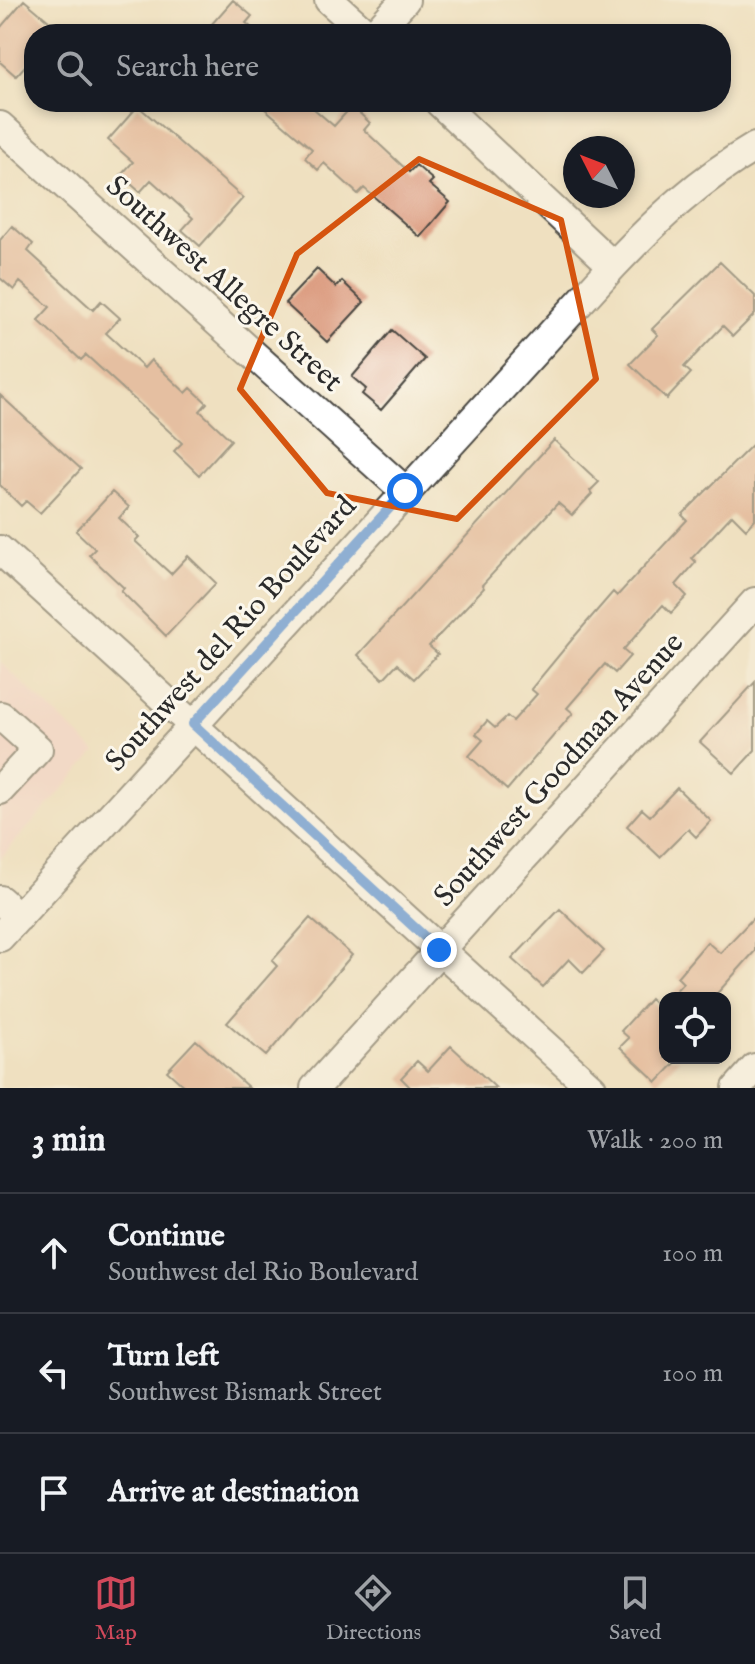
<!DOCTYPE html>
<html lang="en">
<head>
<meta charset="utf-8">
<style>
	body { margin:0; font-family:"IM FELL English",serif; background:#242831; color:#f1f3f6 }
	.controls { position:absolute; right:24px; bottom:24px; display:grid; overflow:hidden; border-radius:16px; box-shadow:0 4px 12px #0003 }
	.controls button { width:72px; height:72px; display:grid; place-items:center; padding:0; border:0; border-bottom:2px solid #363941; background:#171b24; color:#f1f3f6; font:40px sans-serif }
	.compass { position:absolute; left:563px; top:136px; width:72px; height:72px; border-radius:50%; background:#171b24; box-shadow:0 4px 12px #0003; rotate:312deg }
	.stop { position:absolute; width:24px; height:24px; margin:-18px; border:6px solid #1a73e8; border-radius:50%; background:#fff }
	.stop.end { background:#1a73e8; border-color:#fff; box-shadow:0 2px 8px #0008 }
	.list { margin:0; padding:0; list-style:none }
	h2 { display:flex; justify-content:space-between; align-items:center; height:104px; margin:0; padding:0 32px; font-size:34px }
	h2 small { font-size:26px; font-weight:400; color:#9ea1a6 }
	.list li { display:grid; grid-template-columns:52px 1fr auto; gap:24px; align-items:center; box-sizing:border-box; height:120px; padding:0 32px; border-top:2px solid #363941 }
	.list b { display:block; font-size:30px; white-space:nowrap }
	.list p { margin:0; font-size:26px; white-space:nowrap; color:#9ea1a6 }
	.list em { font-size:26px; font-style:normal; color:#9ea1a6 }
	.icon { flex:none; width:44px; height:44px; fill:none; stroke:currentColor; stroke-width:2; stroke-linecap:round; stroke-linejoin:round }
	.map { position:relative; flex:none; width:755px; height:1088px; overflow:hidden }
	.search { position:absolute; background:#171b24; box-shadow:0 4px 12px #0003; left:24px; right:24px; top:24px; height:88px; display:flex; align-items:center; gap:20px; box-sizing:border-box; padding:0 28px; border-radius:32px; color:#9ea1a6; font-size:30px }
	.sheet { height:464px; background:#171b24 }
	nav { display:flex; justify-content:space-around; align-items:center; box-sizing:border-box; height:112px; border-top:2px solid #363941; background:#171b24; font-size:22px; color:#9ea1a6 }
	nav a { display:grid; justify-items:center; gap:4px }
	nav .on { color:#d1495b }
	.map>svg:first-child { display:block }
	.built { fill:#f7d0ce }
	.building { fill:#da987c }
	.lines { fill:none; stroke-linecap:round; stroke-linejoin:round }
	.minor-casing { stroke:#484641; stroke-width:32 }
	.minor { stroke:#fff; stroke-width:28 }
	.route { stroke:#1a73e8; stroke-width:10 }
	.marked { fill:none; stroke:#d5540f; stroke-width:6; stroke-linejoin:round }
	.labels { text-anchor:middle; stroke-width:6; stroke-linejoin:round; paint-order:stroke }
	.street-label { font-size:30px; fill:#2b2b2b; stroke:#fbf7ec }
</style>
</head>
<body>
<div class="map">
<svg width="755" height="1088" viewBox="0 0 755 1088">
	<rect width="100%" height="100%" fill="#fbf7ec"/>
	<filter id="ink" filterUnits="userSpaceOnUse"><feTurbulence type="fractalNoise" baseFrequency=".0125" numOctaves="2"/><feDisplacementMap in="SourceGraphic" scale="16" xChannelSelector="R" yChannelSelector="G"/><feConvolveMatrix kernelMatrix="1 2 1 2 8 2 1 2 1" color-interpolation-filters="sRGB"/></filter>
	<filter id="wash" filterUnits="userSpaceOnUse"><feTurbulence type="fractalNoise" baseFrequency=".006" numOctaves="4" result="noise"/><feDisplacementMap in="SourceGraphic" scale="32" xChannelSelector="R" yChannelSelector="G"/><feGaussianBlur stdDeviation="1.8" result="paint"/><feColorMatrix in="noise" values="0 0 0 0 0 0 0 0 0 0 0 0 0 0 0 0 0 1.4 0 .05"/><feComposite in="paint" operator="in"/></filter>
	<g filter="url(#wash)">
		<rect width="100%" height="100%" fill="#efe0c0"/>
		<path class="built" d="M 0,662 L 96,752 L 0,859 Z"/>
		<g id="blocks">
			<path class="building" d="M 24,0 L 64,34 L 34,34 L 34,56 L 16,76 L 0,62 L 0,28 Z
				M 233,0 L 252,16 L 246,23 L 259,34 L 203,34 Z
				M 257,102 L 306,102 L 334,126 L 352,106 L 370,123 L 364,130 L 409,172 L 416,165 L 433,180 L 429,184 L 450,202 L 420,237 L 364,188 L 358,194 L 324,163 L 318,170 L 305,158 L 312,149 Z
				M 138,106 L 243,198 L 200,246 L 182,230 L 193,218 L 151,180 L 140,192 L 121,175 L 133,162 L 108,140 Z
				M 12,226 L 33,244 L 28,251 L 93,310 L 101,301 L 120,318 L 106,333 L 144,368 L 151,360 L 186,393 L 191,388 L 207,403 L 200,411 L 231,440 L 199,475 L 174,451 L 182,443 L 86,355 L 81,360 L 38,320 L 50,307 L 20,282 L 14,290 L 0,278 L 0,240 Z
				M 720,262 L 755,296 L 755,314 L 733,336 L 723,326 L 684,367 L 691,373 L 667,399 L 630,364 L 658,335 L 652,329 Z
				M 317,269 L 336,287 L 342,281 L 364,302 L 327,342 L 285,303 Z
				M 392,330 L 425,359 L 381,410 L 362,394 L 366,389 L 352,377 Z
				M 0,395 L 81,469 L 40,513 L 26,501 L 21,506 L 0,485 Z
				M 554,440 L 599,482 L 590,491 L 592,494 L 572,515 L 558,503 L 482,585 L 484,588 L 429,646 L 438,654 L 414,679 L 397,664 L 383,679 L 358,655 Z
				M 755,442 L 755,519 L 746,529 L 732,515 L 692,558 L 696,562 L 676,585 L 687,596 L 671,613 L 663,605 L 623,650 L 630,656 L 615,673 L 605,664 L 567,708 L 573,713 L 507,790 L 469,756 L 483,740 L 476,734 L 487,721 L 495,728 L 507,716 L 513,721 L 537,694 L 531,689 L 574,637 L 613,592 L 617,596 L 687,520 L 682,515 Z
				M 112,492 L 129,507 L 119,518 L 139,537 L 135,541 L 171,574 L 188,556 L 216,583 L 166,636 L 121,591 L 124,588 L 89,555 L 95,549 L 76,531 Z
				M 755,682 L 755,750 L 734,773 L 700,742 Z
				M 677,788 L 711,821 L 696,837 L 688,829 L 660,857 L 627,826 L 642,809 L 650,816 Z
				M 560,909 L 604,951 L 583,973 L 569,959 L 543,987 L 512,959 Z
				M 755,916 L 755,951 L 713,998 L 669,998 L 683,983 L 677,977 L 707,942 L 720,953 Z
				M 310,918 L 352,955 L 266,1056 L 227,1023 L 277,966 L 272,961 Z
				M 650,999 L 665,1013 L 665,1058 L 680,1058 L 657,1082 L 620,1047 L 629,1038 L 621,1031 Z
				M 196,1040 L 249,1088 L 186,1088 L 167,1071 Z
				M 451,1046 L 496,1088 L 411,1088 L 401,1078 L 417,1061 L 428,1071 Z"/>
		</g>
	</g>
	<g filter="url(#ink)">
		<use href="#blocks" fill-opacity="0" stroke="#484641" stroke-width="2"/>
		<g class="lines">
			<defs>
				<path id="minor" d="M 329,0 L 367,34
					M 374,34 L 405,0
					M 439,102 L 613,266
					M 0,126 L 405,491
					M 0,550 L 592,1088
					M 0,718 L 1,716 L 38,749 L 0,790
					M 0,900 L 19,917
					M 0,937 L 613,266 C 659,218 697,181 755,147
					M 315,1088 L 755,602
					M 737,1088 L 755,1068"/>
			</defs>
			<use href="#minor" class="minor-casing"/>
			<use href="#minor" class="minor"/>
		</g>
	</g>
	<g class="lines" filter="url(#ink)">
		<path class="route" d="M 405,491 L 193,724 L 439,950"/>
	</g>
	<path d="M0 0H755V1088H0ZM 419,159 L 561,220 L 596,379 L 457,519 L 327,493 L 240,389 L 297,254 Z" fill="#efe0c0" fill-opacity=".55" fill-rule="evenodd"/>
	<path class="marked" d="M 419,159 L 561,220 L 596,379 L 457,519 L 327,493 L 240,389 L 297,254 Z"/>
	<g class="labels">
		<g class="street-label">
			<text transform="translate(225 283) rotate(42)" y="10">Southwest Allegre Street</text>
			<text transform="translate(230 633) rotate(-48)" y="10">Southwest del Rio Boulevard</text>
			<text transform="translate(558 769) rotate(-48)" y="10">Southwest Goodman Avenue</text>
		</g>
	</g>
</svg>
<div class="controls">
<button><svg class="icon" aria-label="locate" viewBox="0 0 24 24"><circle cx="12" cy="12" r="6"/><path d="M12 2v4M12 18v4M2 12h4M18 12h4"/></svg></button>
</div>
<svg class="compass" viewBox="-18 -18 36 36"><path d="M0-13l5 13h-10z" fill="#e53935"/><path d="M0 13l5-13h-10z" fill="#9ea1a6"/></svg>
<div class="stop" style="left:405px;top:491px"></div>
<div class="stop end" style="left:439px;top:950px"></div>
<div class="search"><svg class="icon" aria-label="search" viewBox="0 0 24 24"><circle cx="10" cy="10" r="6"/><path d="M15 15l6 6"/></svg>Search here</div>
</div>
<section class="sheet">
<h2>3 min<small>Walk · 200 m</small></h2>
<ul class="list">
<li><svg class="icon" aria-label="ahead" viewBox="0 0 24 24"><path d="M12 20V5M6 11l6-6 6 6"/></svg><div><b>Continue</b><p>Southwest del Rio Boulevard</p></div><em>100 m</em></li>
<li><svg class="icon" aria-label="left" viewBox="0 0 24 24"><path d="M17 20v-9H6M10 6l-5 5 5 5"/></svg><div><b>Turn left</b><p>Southwest Bismark Street</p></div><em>100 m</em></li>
<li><svg class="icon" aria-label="arrive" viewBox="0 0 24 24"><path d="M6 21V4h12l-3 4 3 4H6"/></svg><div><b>Arrive at destination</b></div></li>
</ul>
</section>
<nav>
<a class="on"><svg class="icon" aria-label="map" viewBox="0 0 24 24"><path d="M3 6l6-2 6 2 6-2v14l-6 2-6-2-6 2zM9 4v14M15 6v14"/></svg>Map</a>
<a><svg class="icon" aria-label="directions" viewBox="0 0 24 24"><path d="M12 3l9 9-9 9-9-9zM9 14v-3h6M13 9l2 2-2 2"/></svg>Directions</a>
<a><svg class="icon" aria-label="saved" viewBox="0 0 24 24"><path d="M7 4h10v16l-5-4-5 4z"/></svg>Saved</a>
</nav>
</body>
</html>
